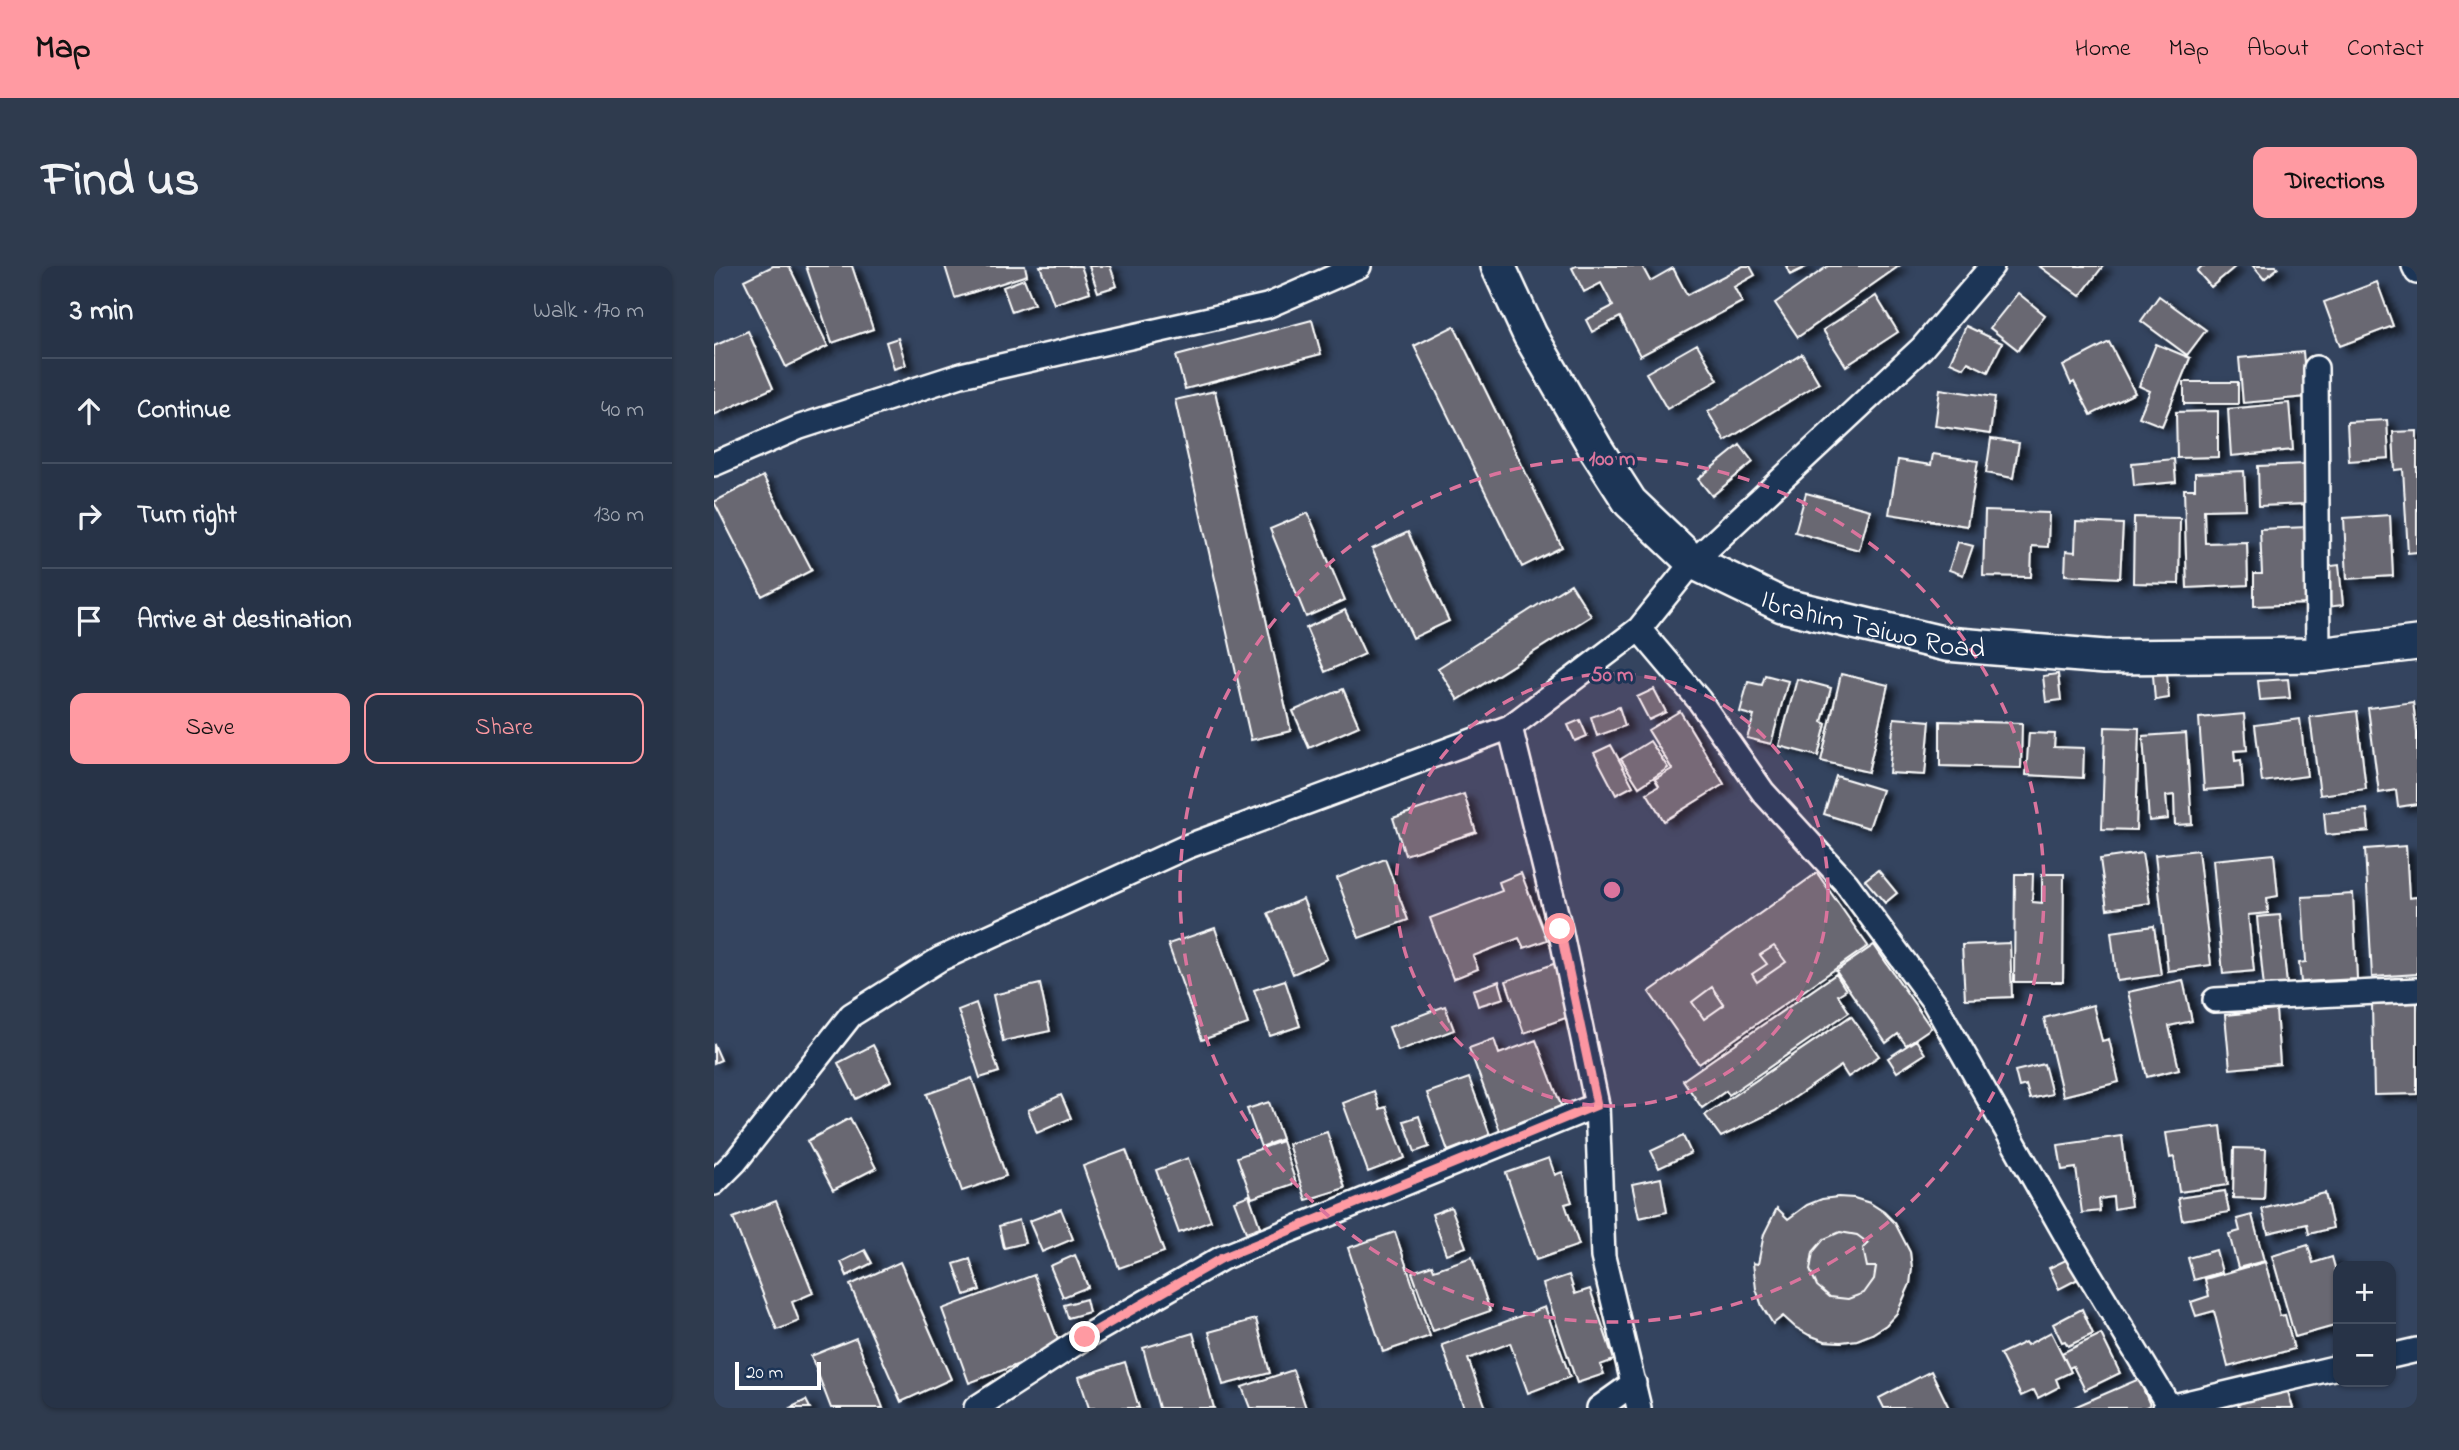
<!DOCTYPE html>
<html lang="en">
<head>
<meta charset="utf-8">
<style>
	body { margin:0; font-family:"Indie Flower",sans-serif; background:#2f3b4e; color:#f1f3f6 }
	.controls { position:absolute; right:21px; bottom:21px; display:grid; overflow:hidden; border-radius:14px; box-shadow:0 2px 5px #0004 }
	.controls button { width:63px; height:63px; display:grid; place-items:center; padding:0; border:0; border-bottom:2px solid #434e60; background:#273347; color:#f1f3f6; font:35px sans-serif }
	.scale { position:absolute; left:21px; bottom:18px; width:86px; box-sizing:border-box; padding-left:7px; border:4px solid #fff; border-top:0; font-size:19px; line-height:24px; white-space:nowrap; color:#fff; -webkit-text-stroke:5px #1d3557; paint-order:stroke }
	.stop { position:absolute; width:21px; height:21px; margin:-16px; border:5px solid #ff9aa2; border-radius:50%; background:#fff }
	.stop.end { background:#ff9aa2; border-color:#fff; box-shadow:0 2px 7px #0008 }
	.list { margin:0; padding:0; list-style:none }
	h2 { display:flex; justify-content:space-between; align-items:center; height:91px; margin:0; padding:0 28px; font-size:30px }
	h2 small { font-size:23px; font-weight:400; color:#a4aab4 }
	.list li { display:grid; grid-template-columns:46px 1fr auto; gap:21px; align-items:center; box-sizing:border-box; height:105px; padding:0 28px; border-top:2px solid #434e60 }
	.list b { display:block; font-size:26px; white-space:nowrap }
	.list em { font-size:23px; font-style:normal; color:#a4aab4 }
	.actions { display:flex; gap:14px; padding:21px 28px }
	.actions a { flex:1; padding:16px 0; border:2px solid #ff9aa2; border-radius:14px; text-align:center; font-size:24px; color:#ff9aa2 }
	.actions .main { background:#ff9aa2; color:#111 }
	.icon { flex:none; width:38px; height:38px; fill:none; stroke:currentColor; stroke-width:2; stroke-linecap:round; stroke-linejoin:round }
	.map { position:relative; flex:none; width:1703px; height:1142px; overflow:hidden; border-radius:14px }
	header { display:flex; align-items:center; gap:42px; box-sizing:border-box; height:98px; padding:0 35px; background:#ff9aa2; color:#111 }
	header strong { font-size:33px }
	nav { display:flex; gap:38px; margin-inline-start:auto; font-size:24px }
	.intro { display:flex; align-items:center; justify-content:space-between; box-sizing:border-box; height:168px; padding:0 42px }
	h1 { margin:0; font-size:49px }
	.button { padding:18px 32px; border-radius:14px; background:#ff9aa2; color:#111; font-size:24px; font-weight:700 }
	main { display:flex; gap:42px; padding:0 42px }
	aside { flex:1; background:#273347; border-radius:14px; box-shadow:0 2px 5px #0004 }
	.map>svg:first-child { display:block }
	.building { fill:#696872; stroke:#fff; stroke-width:2; fill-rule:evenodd; filter:url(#shadow) }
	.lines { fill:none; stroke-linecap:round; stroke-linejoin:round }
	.street-casing { stroke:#fff; stroke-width:28 }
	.secondary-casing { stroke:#fff; stroke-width:38 }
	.street { stroke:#1d3557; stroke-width:23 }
	.secondary { stroke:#1d3557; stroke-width:33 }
	.route { stroke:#ff9aa2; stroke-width:9 }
	.ring { fill:none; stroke:#da749d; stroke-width:3.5; stroke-dasharray:12 9 }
	.labels { text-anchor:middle; stroke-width:6; stroke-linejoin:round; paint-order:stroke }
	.street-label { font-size:28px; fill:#fff; stroke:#1d3557 }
	.centre { fill:#da749d; stroke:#1d3557; stroke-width:3.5 }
	.ring-label { font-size:21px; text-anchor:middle; font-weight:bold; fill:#da749d; stroke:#1d3557; stroke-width:6; stroke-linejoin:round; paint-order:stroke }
</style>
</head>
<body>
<header>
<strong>Map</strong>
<nav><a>Home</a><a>Map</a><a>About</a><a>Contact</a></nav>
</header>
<div class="intro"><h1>Find us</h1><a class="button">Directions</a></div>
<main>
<aside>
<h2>3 min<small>Walk · 170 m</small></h2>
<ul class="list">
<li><svg class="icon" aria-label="ahead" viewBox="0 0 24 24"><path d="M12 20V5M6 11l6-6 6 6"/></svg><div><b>Continue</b></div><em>40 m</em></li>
<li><svg class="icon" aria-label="right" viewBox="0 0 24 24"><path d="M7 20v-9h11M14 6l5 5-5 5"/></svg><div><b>Turn right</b></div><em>130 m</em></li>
<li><svg class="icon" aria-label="arrive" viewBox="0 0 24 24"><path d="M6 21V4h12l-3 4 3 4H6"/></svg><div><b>Arrive at destination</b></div></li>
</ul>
<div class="actions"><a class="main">Save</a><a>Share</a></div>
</aside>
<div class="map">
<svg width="1703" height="1142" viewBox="0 0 1703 1142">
	<defs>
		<filter id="shadow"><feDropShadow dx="8" dy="4.5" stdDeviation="3.5" flood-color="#0009"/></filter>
	</defs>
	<rect width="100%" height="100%" fill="#34445f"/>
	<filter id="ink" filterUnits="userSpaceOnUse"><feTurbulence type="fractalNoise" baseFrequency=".0143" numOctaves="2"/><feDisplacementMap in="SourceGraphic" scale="14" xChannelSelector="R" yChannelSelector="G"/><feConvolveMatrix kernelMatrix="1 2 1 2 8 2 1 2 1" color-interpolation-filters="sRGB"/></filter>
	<g filter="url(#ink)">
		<path class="building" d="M 59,0 L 75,0 L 114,80 L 72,101 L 30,14 Z
			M 92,0 L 138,0 L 159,63 L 118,77 Z
			M 231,0 L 311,0 L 313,9 L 241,32 Z
			M 326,0 L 367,0 L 376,26 L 340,38 Z
			M 375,0 L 396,0 L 403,20 L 384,26 Z
			M 862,0 L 928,0 L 936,15 L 959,2 L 973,29 L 1029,0 L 1036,0 L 1041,9 L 1020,21 L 1028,36 L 926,90 L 906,51 L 878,66 L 872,54 L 899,40 L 887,17 L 870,26 L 858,2 Z
			M 1072,0 L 1094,0 L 1076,9 Z
			M 1114,0 L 1185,0 L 1084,71 L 1061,37 Z
			M 1325,0 L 1389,0 L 1366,30 Z
			M 1488,0 L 1522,0 L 1497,21 L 1483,5 Z
			M 1539,0 L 1562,0 L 1564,2 L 1550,13 Z
			M 310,13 L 320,38 L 298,46 L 289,21 Z
			M 1663,16 L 1679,60 L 1626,80 L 1610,36 Z
			M 1304,27 L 1331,49 L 1304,84 L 1276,62 Z
			M 1162,30 L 1184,66 L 1132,100 L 1109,64 Z
			M 1445,30 L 1492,64 L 1473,89 L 1427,55 Z
			M 598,54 L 607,88 L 471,123 L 462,90 Z
			M 740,60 L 848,281 L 808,301 L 700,80 Z
			M 1252,60 L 1288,77 L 1274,106 L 1254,96 L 1250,102 L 1236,96 Z
			M 34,65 L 59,122 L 0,149 L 0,80 Z
			M 184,72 L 192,99 L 180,103 L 172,76 Z
			M 1395,76 L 1421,127 L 1377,149 L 1360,116 L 1357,118 L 1349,100 Z
			M 983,78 L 1004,114 L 953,143 L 932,107 Z
			M 1442,78 L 1476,92 L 1448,160 L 1425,151 L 1436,125 L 1425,120 Z
			M 1589,86 L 1593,131 L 1529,137 L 1525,92 Z
			M 1088,88 L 1105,117 L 1011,175 L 994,146 Z
			M 1470,116 L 1524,116 L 1524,138 L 1470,138 Z
			M 1226,123 L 1281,131 L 1276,168 L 1221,160 Z
			M 501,125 L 577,465 L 537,474 L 461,134 Z
			M 1575,137 L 1579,184 L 1517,190 L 1514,143 Z
			M 1504,145 L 1504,191 L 1463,192 L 1462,146 Z
			M 1673,154 L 1675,192 L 1635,195 L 1633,156 Z
			M 1703,165 L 1703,286 L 1694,287 L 1689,203 L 1681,204 L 1679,166 Z
			M 1277,173 L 1305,177 L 1299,212 L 1272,207 Z
			M 1026,179 L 1039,196 L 998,230 L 984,213 Z
			M 1219,188 L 1264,195 L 1253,260 L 1175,248 L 1184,194 L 1217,199 Z
			M 1460,193 L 1462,216 L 1420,220 L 1418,197 Z
			M 1591,198 L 1591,238 L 1545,240 L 1544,200 Z
			M 1530,205 L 1532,243 L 1490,244 L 1491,277 L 1533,276 L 1534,319 L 1473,322 L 1470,223 L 1481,223 L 1481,207 Z
			M 49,210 L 98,304 L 48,330 L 0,236 Z
			M 1092,227 L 1156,244 L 1145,284 L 1081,266 Z
			M 1271,245 L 1335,247 L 1334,281 L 1318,280 L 1317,311 L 1269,310 Z
			M 594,247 L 631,334 L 592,351 L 556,263 Z
			M 1676,249 L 1679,310 L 1633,313 L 1630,252 Z
			M 1420,251 L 1466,252 L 1465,318 L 1419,317 Z
			M 1362,256 L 1409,258 L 1406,312 L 1351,309 L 1352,285 L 1361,286 Z
			M 1594,261 L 1596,338 L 1540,340 L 1540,308 L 1548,308 L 1546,263 Z
			M 694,266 L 735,355 L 699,372 L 658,283 Z
			M 1244,276 L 1259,280 L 1249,309 L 1235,304 Z
			M 1625,299 L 1629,339 L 1613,341 L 1609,301 Z
			M 857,318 L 877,350 L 744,434 L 724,402 Z
			M 631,344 L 651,388 L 611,406 L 592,362 Z
			M 1127,408 L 1174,419 L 1154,506 L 1107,495 Z
			M 1344,408 L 1347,434 L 1332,436 L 1329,410 Z
			M 1453,408 L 1455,432 L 1441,434 L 1439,409 Z
			M 1051,409 L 1074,415 L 1057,478 L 1033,472 L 1040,450 L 1026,446 L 1034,416 L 1048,419 Z
			M 1083,413 L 1117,422 L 1108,456 L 1112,458 L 1104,490 L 1065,480 Z
			M 1574,413 L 1576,432 L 1546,434 L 1544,415 Z
			M 629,423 L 645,460 L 595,482 L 579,445 Z
			M 940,423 L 952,446 L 935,454 L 923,431 Z
			M 1699,436 L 1703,467 L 1703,538 L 1684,541 L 1682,524 L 1665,527 L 1654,442 Z
			M 905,441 L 911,460 L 883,470 L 877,451 Z
			M 966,445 L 1010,518 L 950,555 L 933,527 L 945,520 L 941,513 L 958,503 L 934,464 Z
			M 1643,445 L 1652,523 L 1606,529 L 1596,451 Z
			M 1530,448 L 1533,484 L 1520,485 L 1521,495 L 1527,494 L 1529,521 L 1490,524 L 1485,452 Z
			M 1180,452 L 1216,455 L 1211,509 L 1175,507 Z
			M 1586,453 L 1593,510 L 1548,516 L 1541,459 Z
			M 866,454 L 873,470 L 861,475 L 854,459 Z
			M 1226,455 L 1308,457 L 1307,502 L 1226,500 Z
			M 1391,461 L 1425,462 L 1422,564 L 1388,563 Z
			M 1315,467 L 1341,468 L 1340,481 L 1370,482 L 1369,512 L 1312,509 Z
			M 1472,467 L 1478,558 L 1461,559 L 1460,529 L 1452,530 L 1454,553 L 1435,555 L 1429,470 Z
			M 936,475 L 954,502 L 925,521 L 907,493 Z
			M 897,479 L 919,520 L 902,529 L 880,487 Z
			M 1122,510 L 1168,524 L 1155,562 L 1110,548 Z
			M 750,528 L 762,566 L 691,589 L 679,552 Z
			M 1653,543 L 1655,565 L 1612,569 L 1610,547 Z
			M 1692,580 L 1695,632 L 1703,631 L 1703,708 L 1658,711 L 1651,583 Z
			M 1484,584 L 1497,699 L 1454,705 L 1441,589 Z
			M 1428,587 L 1436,637 L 1393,643 L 1386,593 Z
			M 1560,588 L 1564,630 L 1553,632 L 1554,647 L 1534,649 L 1540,705 L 1509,708 L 1499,594 Z
			M 671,593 L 694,654 L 645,672 L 623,612 Z
			M 1164,604 L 1183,627 L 1171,637 L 1151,614 Z
			M 807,607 L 833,674 L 810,682 L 805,672 L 759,690 L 764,703 L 739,713 L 716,652 L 788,625 L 785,616 Z
			M 1103,607 L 1154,680 L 985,798 L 935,726 ZM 1060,680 L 1072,696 L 1043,716 L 1038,708 L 1053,698 L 1046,689 ZM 998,721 L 1010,739 L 990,753 L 978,736 Z
			M 1301,608 L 1319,608 L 1318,636 L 1328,637 L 1328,608 L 1350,608 L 1349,716 L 1300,716 Z
			M 1639,628 L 1643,713 L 1587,716 L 1585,697 L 1592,696 L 1588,631 Z
			M 589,633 L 613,693 L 579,708 L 554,647 Z
			M 1566,649 L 1573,719 L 1550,722 L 1543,651 Z
			M 1440,660 L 1447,709 L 1403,715 L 1397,666 Z
			M 501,662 L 534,758 L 488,774 L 454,678 Z
			M 1296,677 L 1298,731 L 1251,733 L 1248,679 Z
			M 1160,679 L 1217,762 L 1192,779 L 1184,768 L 1172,777 L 1122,705 Z
			M 1060,680 L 1072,696 L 1043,716 L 1038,708 L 1053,698 L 1046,689 Z
			M 842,697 L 860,749 L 810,767 L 792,715 Z
			M 1122,708 L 1132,724 L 1124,729 L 1135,746 L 1015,829 L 1012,825 L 988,842 L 969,814 Z
			M 571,714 L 586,760 L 556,770 L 540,724 Z
			M 1469,714 L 1478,755 L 1455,760 L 1465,803 L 1433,811 L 1414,726 Z
			M 785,715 L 790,732 L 764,740 L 759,724 Z
			M 326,718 L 336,765 L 289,775 L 279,729 Z
			M 998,721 L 1010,739 L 990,753 L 978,736 Z
			M 262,737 L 285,806 L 266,812 L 244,744 Z
			M 1703,737 L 1703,828 L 1660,829 L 1658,739 Z
			M 1379,739 L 1388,775 L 1395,773 L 1405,816 L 1349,830 L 1330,752 Z
			M 731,740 L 740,764 L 684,785 L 675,761 Z
			M 1562,744 L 1566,798 L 1516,803 L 1511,749 Z
			M 1137,750 L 1165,790 L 1134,811 L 1127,800 L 1061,845 L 1007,871 L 991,849 Z
			M 780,773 L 785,788 L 822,774 L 848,842 L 786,865 L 755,782 Z
			M 1202,774 L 1211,788 L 1183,806 L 1174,792 Z
			M 0,778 L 7,794 L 0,797 Z
			M 159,779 L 177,815 L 142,833 L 124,797 Z
			M 1330,798 L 1338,828 L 1316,833 L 1312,819 L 1305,821 L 1301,805 Z
			M 258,812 L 292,910 L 248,925 L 213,828 Z
			M 755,812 L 776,869 L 734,885 L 713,827 Z
			M 660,825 L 666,843 L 672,841 L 691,892 L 654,906 L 629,837 Z
			M 347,829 L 357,852 L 323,867 L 314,844 Z
			M 555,836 L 568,873 L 547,881 L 533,843 Z
			M 705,850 L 715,881 L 701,886 L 690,855 Z
			M 136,852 L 162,902 L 119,924 L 93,875 Z
			M 1507,860 L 1514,919 L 1465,926 L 1460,891 L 1456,892 L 1452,867 Z
			M 613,866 L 631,922 L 592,934 L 574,878 Z
			M 969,870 L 977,887 L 945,902 L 937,885 Z
			M 1408,870 L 1417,940 L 1400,943 L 1399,931 L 1385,933 L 1386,945 L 1368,947 L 1362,902 L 1348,904 L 1344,879 Z
			M 568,875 L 582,917 L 538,932 L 523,891 Z
			M 1520,882 L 1552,883 L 1550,933 L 1519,932 Z
			M 412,884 L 450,986 L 405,1002 L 369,900 Z
			M 474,892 L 497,955 L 465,967 L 442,904 Z
			M 835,892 L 841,909 L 848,906 L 858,936 L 851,938 L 865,979 L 822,994 L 792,907 Z
			M 947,912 L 953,946 L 925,952 L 918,918 Z
			M 1511,925 L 1515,946 L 1468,954 L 1464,932 Z
			M 1611,927 L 1619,962 L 1595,968 L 1593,958 L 1554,967 L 1548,943 Z
			M 535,929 L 546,961 L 532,966 L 520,935 Z
			M 1124,931 L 1140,932 L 1156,937 L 1170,946 L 1181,957 L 1196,986 L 1198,1002 L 1196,1018 L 1183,1047 L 1172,1059 L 1158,1068 L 1143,1074 L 1127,1076 L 1111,1075 L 1095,1069 L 1081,1061 L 1069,1050 L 1059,1058 L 1048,1040 L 1042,1023 L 1039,997 L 1044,998 L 1050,968 L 1063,942 L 1074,953 L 1093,939 L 1108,933 ZM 1126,966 L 1143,969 L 1154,977 L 1149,982 L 1153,1001 L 1162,1001 L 1160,1013 L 1150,1027 L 1134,1033 L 1116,1031 L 1103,1020 L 1096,1004 L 1099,986 L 1110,973 Z
			M 62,935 L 99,1027 L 78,1036 L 85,1055 L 63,1064 L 19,952 Z
			M 737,941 L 752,981 L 732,988 L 718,948 Z
			M 347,943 L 359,973 L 328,986 L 315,955 Z
			M 1538,949 L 1550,995 L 1524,1002 L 1515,968 L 1526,965 L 1523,953 Z
			M 305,954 L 311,977 L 290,982 L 285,960 Z
			M 681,966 L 716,1070 L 669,1086 L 634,982 Z
			M 1126,966 L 1143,969 L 1154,977 L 1149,982 L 1153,1001 L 1162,1001 L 1160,1013 L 1150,1027 L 1134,1033 L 1116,1031 L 1103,1020 L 1096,1004 L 1099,986 L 1110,973 Z
			M 1594,979 L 1599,997 L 1618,991 L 1624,1013 L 1624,1059 L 1581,1071 L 1558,990 Z
			M 151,984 L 158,997 L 133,1010 L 127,996 Z
			M 1502,984 L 1508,1006 L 1480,1014 L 1474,992 Z
			M 361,989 L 374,1021 L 349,1031 L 336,1000 Z
			M 758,991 L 776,1045 L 719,1065 L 698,1006 L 718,999 L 720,1004 Z
			M 256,993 L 266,1024 L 251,1029 L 240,998 Z
			M 1354,993 L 1364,1013 L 1345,1023 L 1335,1002 Z
			M 186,996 L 237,1113 L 187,1136 L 136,1019 Z
			M 1551,996 L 1566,1050 L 1571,1049 L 1580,1083 L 1514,1101 L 1500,1045 L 1482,1050 L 1477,1036 L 1495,1030 L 1491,1013 Z
			M 320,1009 L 347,1082 L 255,1117 L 228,1043 Z
			M 855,1009 L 861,1028 L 876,1023 L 900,1094 L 886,1099 L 890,1108 L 863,1117 L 829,1018 Z
			M 372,1033 L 375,1046 L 354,1052 L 350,1039 Z
			M 831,1041 L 856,1111 L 814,1127 L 796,1077 L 754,1093 L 772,1142 L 750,1142 L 728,1079 Z
			M 1368,1043 L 1379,1068 L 1354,1080 L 1351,1075 L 1348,1076 L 1339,1058 Z
			M 542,1053 L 556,1107 L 509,1119 L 495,1066 Z
			M 1337,1066 L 1357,1106 L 1342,1113 L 1345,1121 L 1324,1132 L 1320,1124 L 1307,1130 L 1286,1088 L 1311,1076 L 1313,1079 Z
			M 479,1067 L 500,1142 L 445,1142 L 429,1082 Z
			M 1387,1068 L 1406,1107 L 1371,1124 L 1359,1100 L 1355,1102 L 1348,1087 Z
			M 142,1072 L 169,1142 L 117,1142 L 97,1090 Z
			M 411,1096 L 425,1142 L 375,1142 L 365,1111 Z
			M 579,1104 L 592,1142 L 536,1142 L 528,1121 Z
			M 1217,1105 L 1235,1142 L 1170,1142 L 1165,1132 Z
			M 1425,1113 L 1436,1139 L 1430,1142 L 1358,1142 Z
			M 1573,1123 L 1579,1142 L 1525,1142 L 1524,1138 Z
			M 92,1134 L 96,1142 L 76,1142 Z"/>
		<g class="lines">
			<defs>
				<path id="street" d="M 1700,0 L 1703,6
					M 1602,102 L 1604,389
					M 0,198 L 86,161 L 247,109 L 553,40 L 645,0
					M 925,363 L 985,434 L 1049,526 L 1133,618 L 1220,736 L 1357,978 L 1456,1142
					M 796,461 L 846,663 L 883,839 L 889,991 L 925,1142
					M 1501,734 L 1703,724
					M 0,917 L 22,895 L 137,749 L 226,693 L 472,581 L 796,461 L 925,363 L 979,296 L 1208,82 L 1278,0
					M 1677,1090 L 1703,1084
					M 262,1142 L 371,1071 L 508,992 L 883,839
					M 885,1142 L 920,1117
					M 1451,1142 L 1624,1101"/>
				<g id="secondary">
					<path id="s1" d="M 784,0 L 816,69 L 882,183 L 916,236 L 979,296 L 1068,339 L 1232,378 L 1391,391 L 1604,389 L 1703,377"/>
				</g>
			</defs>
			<use href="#street" class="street-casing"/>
			<use href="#secondary" class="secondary-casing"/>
			<use href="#street" class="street"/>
			<use href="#secondary" class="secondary"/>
		</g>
	</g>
	<g class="lines" filter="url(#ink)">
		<path class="route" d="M 371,1071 L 508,992 L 883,839 L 846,663"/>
	</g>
	<circle cx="898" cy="624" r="216" fill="#da749d" fill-opacity=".12"/>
	<g class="ring">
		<circle cx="898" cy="624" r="216"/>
		<circle cx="898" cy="624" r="432"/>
	</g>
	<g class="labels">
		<g class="street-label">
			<text dy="10" stroke="none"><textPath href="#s1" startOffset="550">Ibrahim Taiwo Road</textPath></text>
		</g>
	</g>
	<circle cx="898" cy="624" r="10" class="centre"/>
	<g class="ring-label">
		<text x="898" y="199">100 m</text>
		<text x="898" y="415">50 m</text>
	</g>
</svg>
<div class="controls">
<button>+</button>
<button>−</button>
</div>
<div class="scale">20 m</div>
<div class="stop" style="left:846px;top:663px"></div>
<div class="stop end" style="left:371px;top:1071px"></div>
</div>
</main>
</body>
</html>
